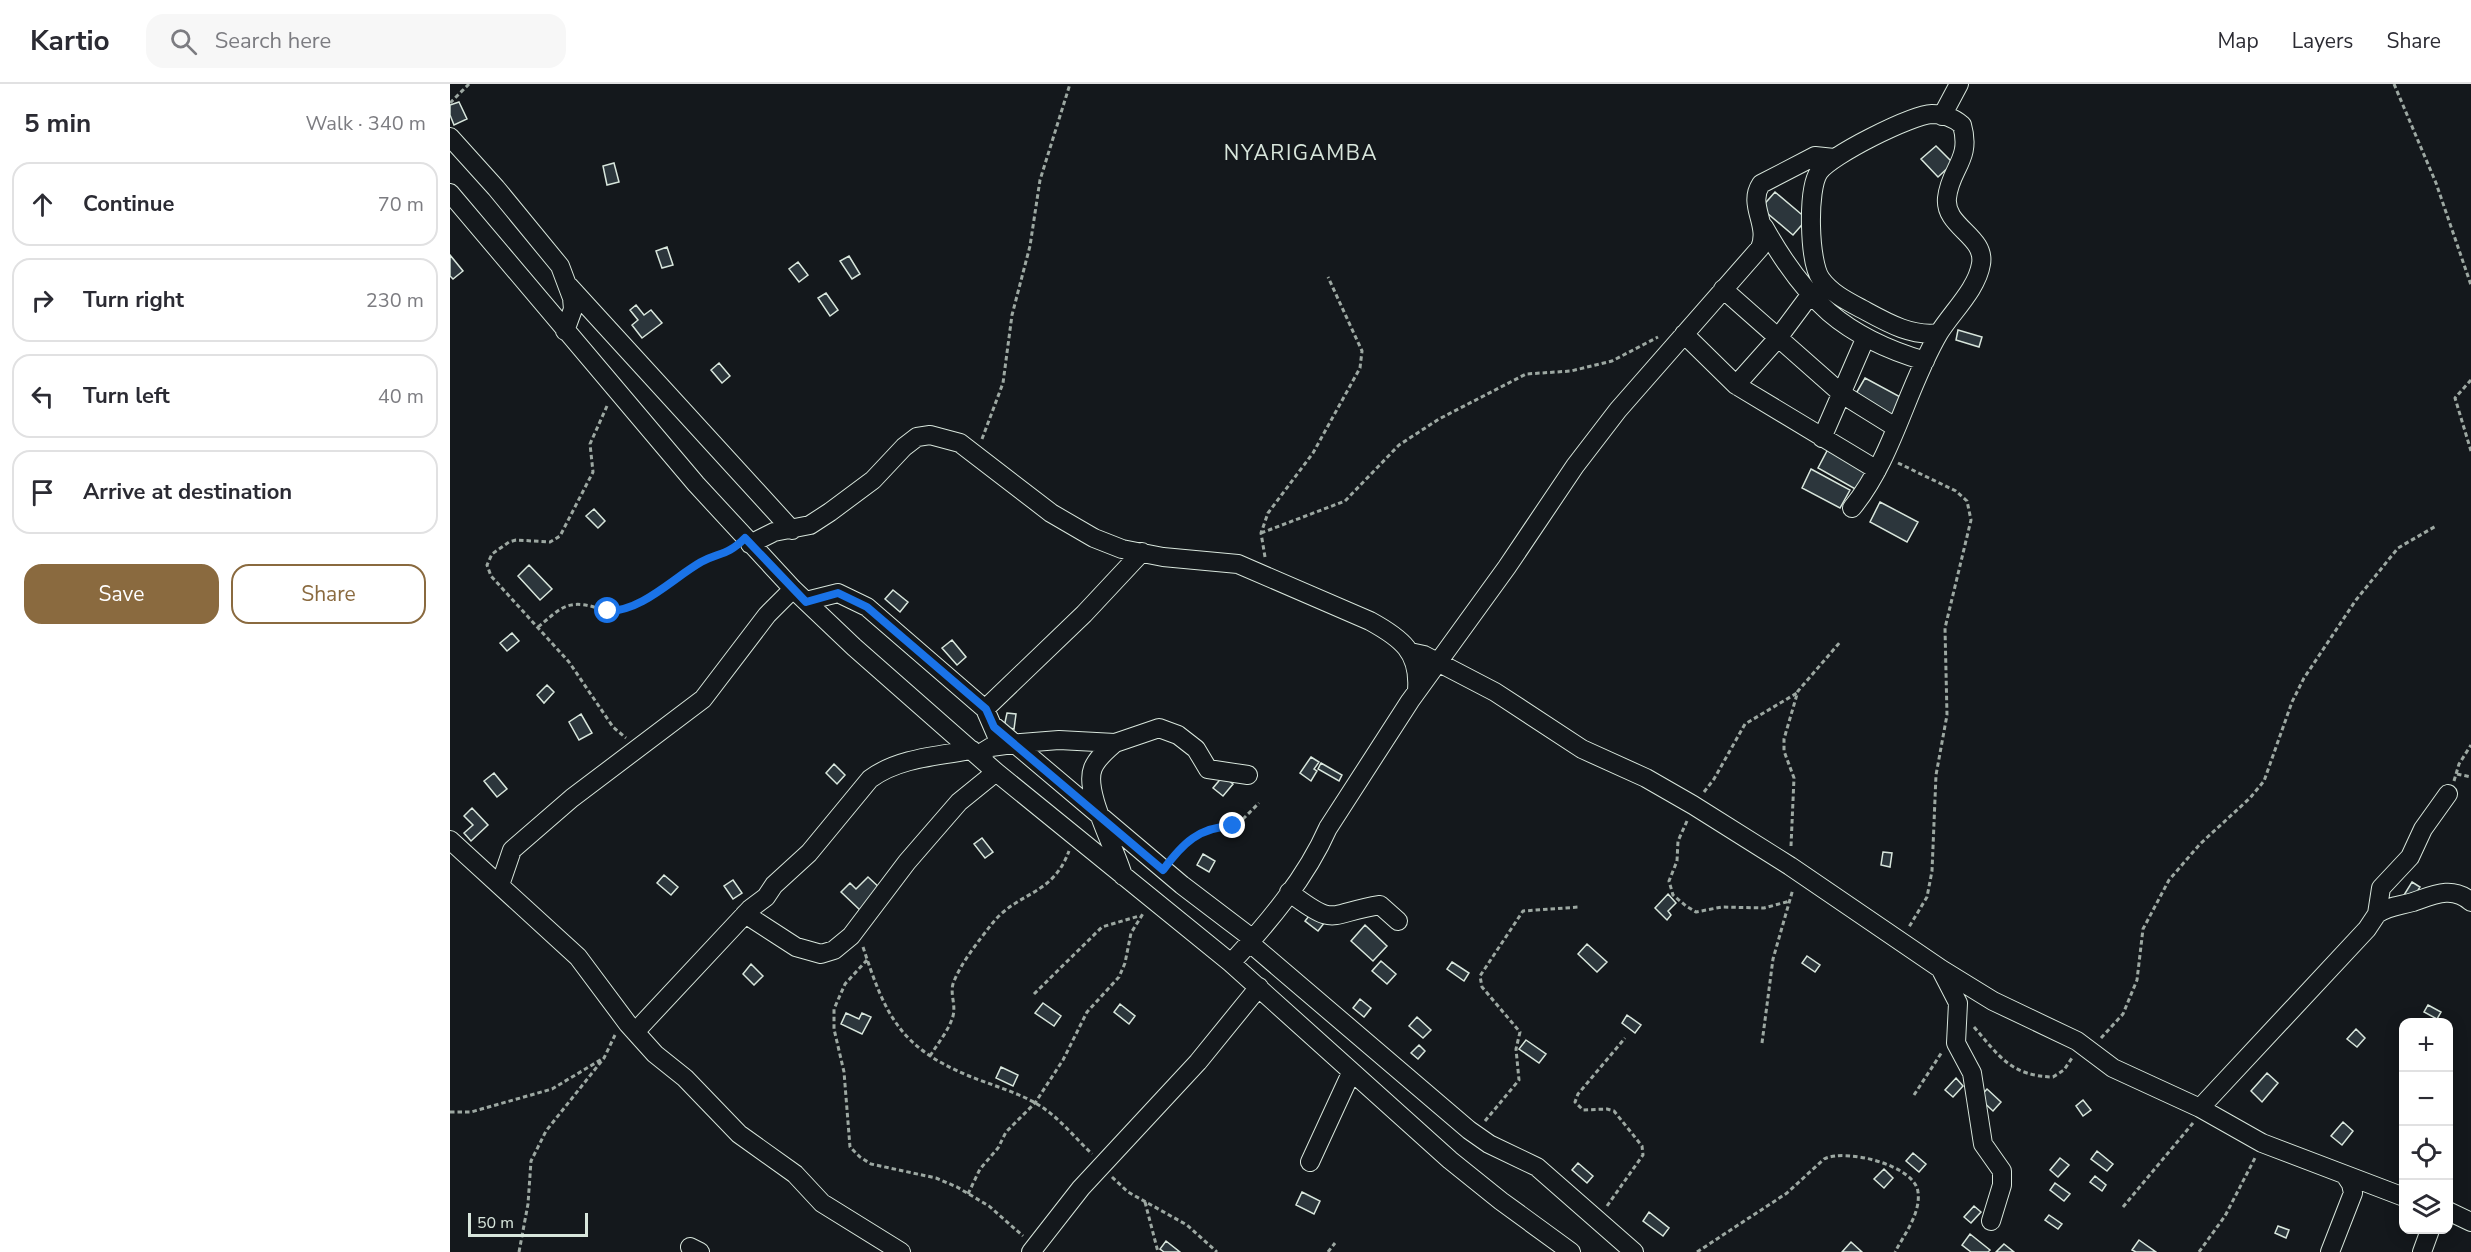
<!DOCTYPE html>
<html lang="en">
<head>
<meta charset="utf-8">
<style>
	body { margin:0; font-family:"Nunito Sans",sans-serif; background:#f7f7f7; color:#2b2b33 }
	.controls { position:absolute; right:18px; bottom:18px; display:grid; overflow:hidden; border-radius:12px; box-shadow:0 3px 15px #0003 }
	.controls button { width:54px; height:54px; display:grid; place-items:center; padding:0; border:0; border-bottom:2px solid #e1e1e2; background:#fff; color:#2b2b33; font:30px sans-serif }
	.scale { position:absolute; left:18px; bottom:15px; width:120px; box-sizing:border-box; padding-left:6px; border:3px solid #d8e6dc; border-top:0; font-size:16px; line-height:21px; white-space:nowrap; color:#d8e6dc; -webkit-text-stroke:4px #14181c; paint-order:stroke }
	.stop { position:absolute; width:18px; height:18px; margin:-14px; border:4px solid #1a73e8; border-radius:50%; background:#fff }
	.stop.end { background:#1a73e8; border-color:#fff; box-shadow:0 2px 6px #0008 }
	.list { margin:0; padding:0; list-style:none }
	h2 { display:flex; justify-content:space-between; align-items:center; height:78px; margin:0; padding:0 24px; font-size:26px }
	h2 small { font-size:20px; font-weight:400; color:#7c7c81 }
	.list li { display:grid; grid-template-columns:39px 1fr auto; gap:18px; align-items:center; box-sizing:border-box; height:84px; margin:0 12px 12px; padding:0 12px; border:2px solid #e1e1e2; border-radius:18px }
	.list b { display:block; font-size:22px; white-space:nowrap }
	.list em { font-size:20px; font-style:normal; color:#7c7c81 }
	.actions { display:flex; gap:12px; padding:18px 24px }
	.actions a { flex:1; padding:14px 0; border:2px solid #8a6a3f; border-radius:18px; text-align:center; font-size:21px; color:#8a6a3f }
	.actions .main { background:#8a6a3f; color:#fff }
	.icon { flex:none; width:33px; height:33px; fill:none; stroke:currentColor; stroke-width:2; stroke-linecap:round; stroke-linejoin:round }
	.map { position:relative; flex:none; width:2021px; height:1168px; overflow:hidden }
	header { display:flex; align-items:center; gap:36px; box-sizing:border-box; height:84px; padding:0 30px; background:#fff; border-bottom:2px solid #e1e1e2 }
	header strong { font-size:28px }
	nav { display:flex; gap:33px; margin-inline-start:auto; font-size:21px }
	.search { width:420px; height:54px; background:#f7f7f7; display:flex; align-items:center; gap:15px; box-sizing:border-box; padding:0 21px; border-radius:18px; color:#7c7c81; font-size:22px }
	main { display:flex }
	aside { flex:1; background:#fff }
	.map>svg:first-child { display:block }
	.building { fill:#2c363c; stroke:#d8e6dc; stroke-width:1.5 }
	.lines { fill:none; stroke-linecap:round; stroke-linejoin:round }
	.minor-casing { stroke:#d8e6dc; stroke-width:20 }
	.path { stroke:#9da8a2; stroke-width:3; stroke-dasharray:4.5 3; stroke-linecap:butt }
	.minor { stroke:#14181c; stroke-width:18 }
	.route { stroke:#1a73e8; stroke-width:8 }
	.labels { text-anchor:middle; stroke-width:4.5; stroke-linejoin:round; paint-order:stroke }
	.quarter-label { font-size:21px; letter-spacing:1.5px; fill:#d8e6dc; stroke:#14181c }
</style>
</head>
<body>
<header>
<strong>Kartio</strong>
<div class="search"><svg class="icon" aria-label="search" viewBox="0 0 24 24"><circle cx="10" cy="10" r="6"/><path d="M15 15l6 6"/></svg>Search here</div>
<nav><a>Map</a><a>Layers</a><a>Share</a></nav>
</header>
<main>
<aside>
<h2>5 min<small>Walk · 340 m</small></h2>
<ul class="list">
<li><svg class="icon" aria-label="ahead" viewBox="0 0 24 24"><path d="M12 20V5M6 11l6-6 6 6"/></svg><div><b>Continue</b></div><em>70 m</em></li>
<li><svg class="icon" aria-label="right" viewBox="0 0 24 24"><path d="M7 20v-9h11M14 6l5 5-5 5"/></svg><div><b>Turn right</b></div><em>230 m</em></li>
<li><svg class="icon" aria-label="left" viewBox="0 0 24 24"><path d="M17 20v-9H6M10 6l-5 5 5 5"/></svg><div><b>Turn left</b></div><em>40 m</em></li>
<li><svg class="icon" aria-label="arrive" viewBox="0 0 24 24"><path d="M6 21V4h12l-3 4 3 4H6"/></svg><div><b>Arrive at destination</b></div></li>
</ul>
<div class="actions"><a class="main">Save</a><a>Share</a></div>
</aside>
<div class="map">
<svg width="2021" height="1168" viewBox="0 0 2021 1168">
	<rect width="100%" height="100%" fill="#14181c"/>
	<path class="building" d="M 9,18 L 17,35 L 4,41 L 0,31 L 0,21 Z
		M 1486,62 L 1503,79 L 1488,93 L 1471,75 Z
		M 164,79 L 169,98 L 157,101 L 153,82 Z
		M 1325,108 L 1357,135 L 1343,151 L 1311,124 Z
		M 217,163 L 223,181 L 212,184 L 206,167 Z
		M 0,171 L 13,187 L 3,195 L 0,192 Z
		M 399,172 L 410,190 L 402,195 L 390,177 Z
		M 348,178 L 358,191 L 349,198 L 339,185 Z
		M 376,209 L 388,226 L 380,232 L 368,214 Z
		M 186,221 L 194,231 L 201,226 L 212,239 L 192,254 L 182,241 L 188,236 L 180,226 Z
		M 1508,246 L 1532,253 L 1529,263 L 1506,256 Z
		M 269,279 L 280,292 L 272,299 L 261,286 Z
		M 1415,294 L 1454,315 L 1443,335 L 1404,313 Z
		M 1378,365 L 1417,386 L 1407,406 L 1368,384 Z
		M 1361,385 L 1400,406 L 1390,424 L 1352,404 Z
		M 1430,418 L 1468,438 L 1457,458 L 1420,438 Z
		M 144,425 L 155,437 L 148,444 L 136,432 Z
		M 79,481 L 102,505 L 90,516 L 68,492 Z
		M 443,506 L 458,518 L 450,528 L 435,515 Z
		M 62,549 L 69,557 L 57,567 L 50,559 Z
		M 502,556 L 516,573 L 507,581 L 492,564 Z
		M 97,601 L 104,608 L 94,619 L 87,611 Z
		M 557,629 L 566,630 L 564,645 L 554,643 Z
		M 131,630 L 142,649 L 129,656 L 119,638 Z
		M 861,673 L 869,678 L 864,685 L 867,687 L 861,697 L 850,689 Z
		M 871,679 L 892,691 L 889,697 L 868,685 Z
		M 384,680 L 395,691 L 387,700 L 376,689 Z
		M 44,689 L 57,705 L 47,713 L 34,697 Z
		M 773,692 L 783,700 L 773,712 L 763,704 Z
		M 22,724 L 38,741 L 21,757 L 14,749 L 23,741 L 14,732 Z
		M 532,754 L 543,768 L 535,774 L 524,760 Z
		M 1433,768 L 1442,769 L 1440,783 L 1431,781 Z
		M 753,770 L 765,777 L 759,788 L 747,781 Z
		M 214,791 L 228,803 L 221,811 L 207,799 Z
		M 418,793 L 431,805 L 411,827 L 391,808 L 400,799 L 406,805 Z
		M 283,796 L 292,809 L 283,815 L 274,802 Z
		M 1962,798 L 1970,803 L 1962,816 L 1954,811 Z
		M 1218,810 L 1226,819 L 1218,827 L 1221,831 L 1217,836 L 1205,824 Z
		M 862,828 L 875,838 L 868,847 L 855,837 Z
		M 915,841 L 937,862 L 923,877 L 901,857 Z
		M 1137,860 L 1157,878 L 1147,888 L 1128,870 Z
		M 1357,872 L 1370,881 L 1365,888 L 1352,879 Z
		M 931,877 L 946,890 L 937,900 L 922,887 Z
		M 1002,878 L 1019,889 L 1014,897 L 997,885 Z
		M 301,880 L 313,892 L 304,901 L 293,890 Z
		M 910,915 L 921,924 L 914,933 L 903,924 Z
		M 593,919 L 611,932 L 604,942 L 585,929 Z
		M 670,920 L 685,932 L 679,940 L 664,928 Z
		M 1978,921 L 1991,928 L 1987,935 L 1974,928 Z
		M 396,929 L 409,935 L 412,929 L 421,933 L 412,950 L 391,940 Z
		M 1177,931 L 1191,941 L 1185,949 L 1172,939 Z
		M 967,933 L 981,946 L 973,954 L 959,942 Z
		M 1906,945 L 1915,954 L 1907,963 L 1897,955 Z
		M 1076,956 L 1096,970 L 1089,979 L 1069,965 Z
		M 969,961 L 975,967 L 968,975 L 961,969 Z
		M 551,983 L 568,991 L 563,1002 L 546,994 Z
		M 1817,989 L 1828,999 L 1812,1018 L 1801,1007 Z
		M 1506,994 L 1513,1002 L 1503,1013 L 1495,1006 Z
		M 1537,1005 L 1551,1018 L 1543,1027 L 1529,1014 Z
		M 1633,1016 L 1641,1026 L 1633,1032 L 1626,1022 Z
		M 1893,1038 L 1903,1047 L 1892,1061 L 1881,1052 Z
		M 1647,1067 L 1663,1080 L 1657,1087 L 1641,1075 Z
		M 1463,1069 L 1476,1080 L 1469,1088 L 1456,1077 Z
		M 1610,1074 L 1619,1081 L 1608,1093 L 1600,1086 Z
		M 1128,1079 L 1143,1092 L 1137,1099 L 1122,1086 Z
		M 1434,1085 L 1443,1094 L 1434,1104 L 1424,1095 Z
		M 1645,1092 L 1656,1101 L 1652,1107 L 1640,1098 Z
		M 1605,1099 L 1620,1110 L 1614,1117 L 1600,1106 Z
		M 852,1108 L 870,1117 L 864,1130 L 846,1121 Z
		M 1524,1122 L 1531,1128 L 1521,1139 L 1514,1133 Z
		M 1199,1128 L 1219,1144 L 1213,1152 L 1193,1137 Z
		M 1599,1131 L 1612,1140 L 1608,1145 L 1595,1136 Z
		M 1828,1142 L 1839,1146 L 1836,1154 L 1825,1149 Z
		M 1520,1150 L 1540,1166 L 1538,1168 L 1521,1168 L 1512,1161 Z
		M 1689,1156 L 1706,1168 L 1686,1168 L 1682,1166 Z
		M 716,1157 L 730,1168 L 714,1168 L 710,1165 Z
		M 1401,1158 L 1412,1168 L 1392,1168 Z
		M 1554,1160 L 1564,1168 L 1546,1168 Z"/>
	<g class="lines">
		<defs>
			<path id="minor" d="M 1492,32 L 1509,0
				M 0,53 L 46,104 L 110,182 L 122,214 L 123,225 L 115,247
				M 0,109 L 246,400 L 343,505 L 404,563 L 546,688 L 781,879 L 1000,1076 L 1051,1117 L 1121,1168
				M 1314,143 C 1355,216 1393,253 1475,277
				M 119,202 L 342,446
				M 1273,205 L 1392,310 L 1445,343
				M 1234,250 L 1286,301 L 1427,386
				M 1286,301 L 1328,254 L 1360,211
				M 1372,354 L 1415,255
				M 1402,424 C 1443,374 1456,305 1489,249 C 1502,228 1527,205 1531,180 C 1536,152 1494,143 1497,114 C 1500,84 1522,76 1512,41 C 1504,34 1494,30 1482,30 C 1461,31 1381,71 1369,88 C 1357,105 1359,179 1371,195 C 1381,209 1397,217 1412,225 C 1436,238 1461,253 1489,249
				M 300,460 L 324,448 L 360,441 L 380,428 L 423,396 L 454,363 L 467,353 L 480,351 L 510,359 L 601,429 L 644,454 L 672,465 L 713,473 L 788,480 L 920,537 C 951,554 970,568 967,606
				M 356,517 L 388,509 L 417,523 L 535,625 L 548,655
				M 960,568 L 974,571 L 1045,608 L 1132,665 L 1196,694 L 1243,721 L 1340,782 L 1491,885 L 1543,917 L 1627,957 L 1663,984 L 1750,1024 L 1812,1059 L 1954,1113
				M 535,625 L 634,530 L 692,468
				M 545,643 L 732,801 L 803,855
				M 665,659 C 657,666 647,674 643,684 C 633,708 666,765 673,792
				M 528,671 L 541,663 L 571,659 L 609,656 L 665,659 L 709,644 L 728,651 L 746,665 L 758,685 L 798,691
				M 0,756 L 128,873 L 178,940 L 205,970 L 235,994 L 289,1050 L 345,1090 L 372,1119 L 451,1168
				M 50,801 L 62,766 L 122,714 L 253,615 L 317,531 L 343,505
				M 839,808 C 887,845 878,829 930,821 L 948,837
				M 295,830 L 346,863 L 371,870 L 384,866 L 401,852 L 457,778 L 509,718 L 546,688
				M 1927,830 C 1939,822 1949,822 1963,818 C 1983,811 2003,801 2021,818
				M 800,859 L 1019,1046 L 1039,1060 L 1087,1083 L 1184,1168
				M 781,879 C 818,839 856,794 878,744 L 960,617 L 1057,483 L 1125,382 L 1168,326 L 1310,164 C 1320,141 1297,121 1311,100 L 1365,72 L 1384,74
				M 1491,886 L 1508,919 L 1506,959 L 1522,989 L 1533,1060 L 1552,1087 L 1552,1101 L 1541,1137
				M 185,948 L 300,825 L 316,813 L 324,801 L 359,769 L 420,695 C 448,674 487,672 522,666
				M 1750,1024 L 1917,845 L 1927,830 L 1931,804 L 1960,773 L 1973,745 L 1998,710
				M 860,1078 L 901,989
				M 1998,1127 L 2021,1138
				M 240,1163 L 250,1168
				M 581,1168 L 631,1104 L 748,978 L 809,903
				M 1880,1168 L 1903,1109 L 1901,1100 L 1895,1091
				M 1972,1168 L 1980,1146"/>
		</defs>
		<use href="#minor" class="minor-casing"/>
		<path class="path" d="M 1944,0 L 1986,99 L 2021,201
			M 0,19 L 19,0
			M 2021,296 L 2005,314 L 2021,367
			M 157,322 L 140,360 L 143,388 L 110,452 L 100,458 L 66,456 L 59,458 L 42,470 L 37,481 L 41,492 L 119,578 L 163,643 L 176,654
			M 532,355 L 553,299 L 562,231 L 580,162 L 590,96 L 620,0
			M 1448,379 L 1506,407 L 1517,417 L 1521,436 L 1495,544 L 1497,631 L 1486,691 L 1482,787 L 1477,813 L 1459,843
			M 811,449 L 895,417 L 949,361 L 989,335 L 1076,290 L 1121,287 L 1162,277 L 1208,253
			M 815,473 L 811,449 L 818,429 L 863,369 L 910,284 L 912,267 L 878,193
			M 88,543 C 109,526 116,515 144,523 C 152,525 159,529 167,526 C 199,518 223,494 251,478 C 263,472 275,472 285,464
			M 2007,690 L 2021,693
			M 2004,697 L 2009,680 L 2021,661
			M 1254,708 L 1264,695 L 1295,640 L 1347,609
			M 1237,737 L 1228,757 L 1227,777 L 1219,797 L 1223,811 L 1236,822 L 1246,828 L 1272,823 L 1314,824 L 1340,817
			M 1341,762 L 1344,694 L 1334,667 L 1334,655 L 1348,607 L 1391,557
			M 723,773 L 747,751 L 759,744 L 788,740 L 809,719
			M 413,863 C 435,930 449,963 519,992 C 541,1001 567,1008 587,1020 C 608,1032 625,1054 642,1070
			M 417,876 L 395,900 L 384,925 L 384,945 L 394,988 L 400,1063 L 410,1073 L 421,1080 L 486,1094 L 507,1103 L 539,1122 L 573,1152
			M 584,910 L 652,843 L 689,832
			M 1524,943 C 1549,972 1561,992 1603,993 L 1614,986 L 1622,974
			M 1651,954 L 1673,930 L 1687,896 L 1693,845 L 1719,796 L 1750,760 L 1800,714 L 1814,697 L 1842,618 L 1854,594 L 1906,516 L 1948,464 L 1986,442
			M 1312,959 L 1323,875 L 1343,805
			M 480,972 C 488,959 499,946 503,932 C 506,921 500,910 503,900 C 510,880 528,858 541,841 C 567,807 602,813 619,767
			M 1464,1011 L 1492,968
			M 0,1028 L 21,1028 L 102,1005 L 152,975
			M 1035,1037 L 1069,996 L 1066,965 L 1070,948 L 1032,903 L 1030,892 L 1073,827 L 1129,823
			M 662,1093 L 678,1108 L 737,1141 L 767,1168
			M 518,1110 L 530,1085 L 548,1064 L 556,1048 L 585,1019 L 613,976 L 637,928 L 669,893 L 675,879 L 681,849 L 694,828
			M 695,1118 L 708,1168
			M 1157,1122 L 1193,1071 L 1192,1062 L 1164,1027 L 1157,1025 L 1133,1026 L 1125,1018 L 1128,1010 L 1175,954
			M 1673,1123 L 1743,1039
			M 69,1168 L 78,1120 L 81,1077 L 96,1047 L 154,974 L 165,951
			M 878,1168 L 885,1159
			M 1247,1168 L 1337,1109 L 1374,1075 C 1395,1064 1465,1081 1468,1108 C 1471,1129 1454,1151 1445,1168
			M 1749,1168 L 1775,1132 L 1805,1074"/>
		<use href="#minor" class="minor"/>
	</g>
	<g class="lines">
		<path class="route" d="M 158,527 C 192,527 223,494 251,478 C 270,468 277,472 295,454 L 356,518 L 388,509 L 417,523 L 536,625 L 544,643 L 713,786 C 733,759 749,743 783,742"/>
	</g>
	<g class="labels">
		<g class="quarter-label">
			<text x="851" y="76">NYARIGAMBA</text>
		</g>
	</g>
</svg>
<div class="controls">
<button>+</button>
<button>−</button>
<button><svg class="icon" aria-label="locate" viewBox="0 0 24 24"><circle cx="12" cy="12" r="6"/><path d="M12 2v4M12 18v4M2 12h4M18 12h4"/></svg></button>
<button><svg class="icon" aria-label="layers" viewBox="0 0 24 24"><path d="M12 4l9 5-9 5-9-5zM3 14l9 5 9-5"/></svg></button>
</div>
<div class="scale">50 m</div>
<div class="stop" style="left:158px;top:527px"></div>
<div class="stop end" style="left:783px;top:742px"></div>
</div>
</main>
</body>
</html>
